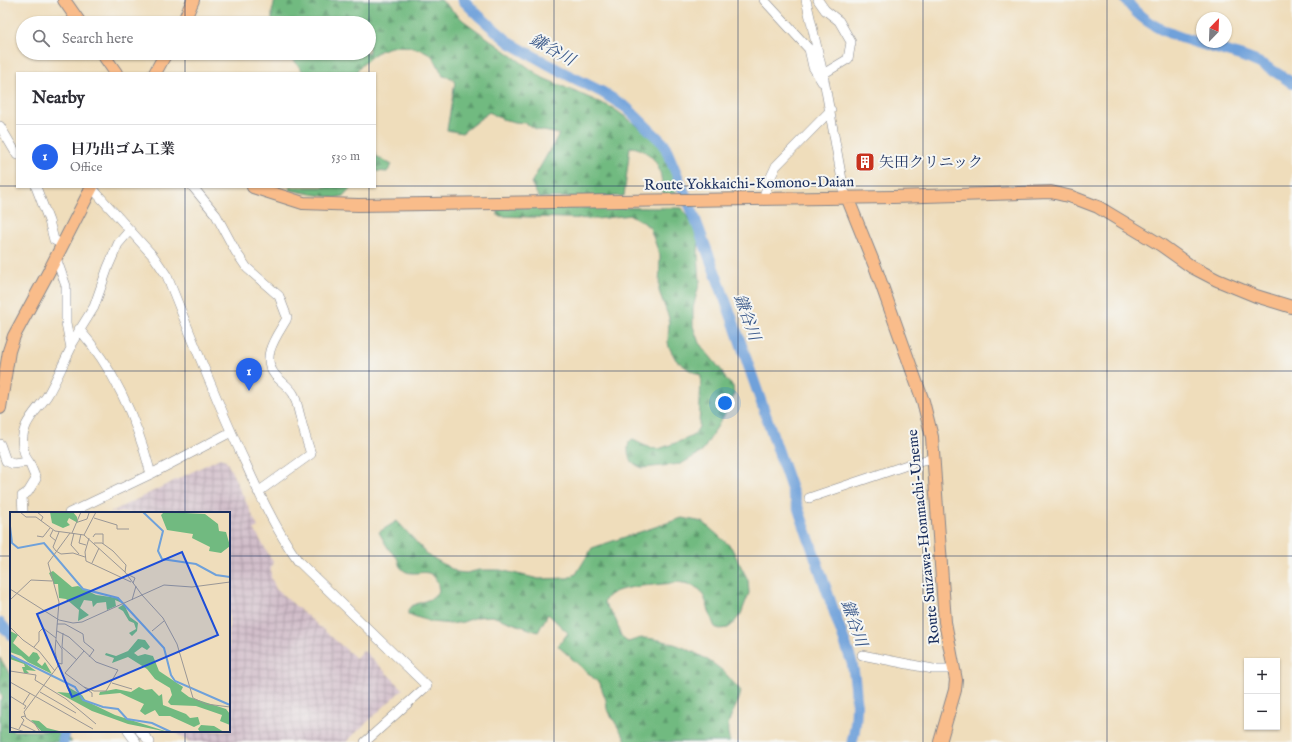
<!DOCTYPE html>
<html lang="en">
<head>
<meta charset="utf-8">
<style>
	body { margin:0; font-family:"IM FELL English","Noto Serif JP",serif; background:#f7f7f7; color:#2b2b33 }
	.controls { position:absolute; right:12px; bottom:12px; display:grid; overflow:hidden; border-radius:0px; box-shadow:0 1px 3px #0004 }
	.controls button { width:36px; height:36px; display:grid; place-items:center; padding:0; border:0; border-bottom:1px solid #e1e1e2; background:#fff; color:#2b2b33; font:20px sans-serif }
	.compass { position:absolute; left:1196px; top:12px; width:36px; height:36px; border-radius:50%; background:#fff; box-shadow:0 1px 3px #0004; rotate:23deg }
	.you { position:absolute; left:725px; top:403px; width:14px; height:14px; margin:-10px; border:3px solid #fff; border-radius:50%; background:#1a73e8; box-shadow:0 0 0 6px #1a73e833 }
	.badge { display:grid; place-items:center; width:26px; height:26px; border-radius:50%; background:#2563eb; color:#fff; font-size:13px; font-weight:700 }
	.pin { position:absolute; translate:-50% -33px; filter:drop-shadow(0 1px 2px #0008) }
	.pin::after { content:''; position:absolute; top:21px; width:14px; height:12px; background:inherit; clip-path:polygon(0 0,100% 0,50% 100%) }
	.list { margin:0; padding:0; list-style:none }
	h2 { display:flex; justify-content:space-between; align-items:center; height:52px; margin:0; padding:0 16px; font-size:17px }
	h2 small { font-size:13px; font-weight:400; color:#7c7c81 }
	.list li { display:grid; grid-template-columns:26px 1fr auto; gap:12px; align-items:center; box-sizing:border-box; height:64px; padding:0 16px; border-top:1px solid #e1e1e2 }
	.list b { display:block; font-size:15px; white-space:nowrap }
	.list p { margin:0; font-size:13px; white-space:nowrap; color:#7c7c81 }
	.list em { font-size:13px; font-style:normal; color:#7c7c81 }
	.icon { flex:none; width:22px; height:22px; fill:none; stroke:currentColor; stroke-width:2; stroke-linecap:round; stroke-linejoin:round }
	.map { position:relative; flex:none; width:1292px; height:742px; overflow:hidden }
	.search { position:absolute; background:#fff; box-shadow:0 1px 3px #0004; left:16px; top:16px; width:360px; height:44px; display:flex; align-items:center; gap:10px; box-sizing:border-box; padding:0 14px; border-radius:22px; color:#7c7c81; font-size:15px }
	.panel { position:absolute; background:#fff; box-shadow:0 1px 3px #0004; left:16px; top:72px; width:360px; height:116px; border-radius:0px }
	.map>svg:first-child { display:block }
	.industrial { fill:url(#industrial-grid) }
	.forest { fill:url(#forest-firs); stroke:#46746f }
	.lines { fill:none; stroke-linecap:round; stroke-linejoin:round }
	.river { stroke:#6fa1da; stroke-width:11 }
	.minor-casing { stroke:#85868c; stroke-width:10 }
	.major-casing { stroke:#85868c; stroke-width:14 }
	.minor { stroke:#fff; stroke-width:9 }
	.major { stroke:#f9bc8a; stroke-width:12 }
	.grid { fill:none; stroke:#1b2f5e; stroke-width:1; stroke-opacity:0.55 }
	.labels { text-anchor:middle; stroke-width:4; stroke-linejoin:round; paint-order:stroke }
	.poi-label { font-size:15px; fill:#1b2f5e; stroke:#f6f6f2; text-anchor:start }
	.street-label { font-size:15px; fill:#1b2f5e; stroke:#f6f6f2 }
	.water-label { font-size:16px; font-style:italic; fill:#385789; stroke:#f6f6f2 }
	.inset-river { fill:none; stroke:#6fa1da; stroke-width:2 }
	.inset-road { fill:none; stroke:#9a9796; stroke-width:1 }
	.view { fill:#1d4ed8; fill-opacity:0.15; stroke:#1d4ed8; stroke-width:2 }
	.inset-edge { fill:none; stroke:#1b2f5e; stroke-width:2 }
</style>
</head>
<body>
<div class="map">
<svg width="1292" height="742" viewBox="0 0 1292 742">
	<defs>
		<pattern id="industrial-grid" width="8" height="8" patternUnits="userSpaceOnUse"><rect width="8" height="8" fill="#d1bdc9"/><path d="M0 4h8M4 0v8" fill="none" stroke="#a99aa6"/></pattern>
		<pattern id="forest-firs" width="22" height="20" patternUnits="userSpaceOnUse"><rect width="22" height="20" fill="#71ba80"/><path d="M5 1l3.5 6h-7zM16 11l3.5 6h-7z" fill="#5c986c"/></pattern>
	</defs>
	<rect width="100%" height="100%" fill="#f6f6f2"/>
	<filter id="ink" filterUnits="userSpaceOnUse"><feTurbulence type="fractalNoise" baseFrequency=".025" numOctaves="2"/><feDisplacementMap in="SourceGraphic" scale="8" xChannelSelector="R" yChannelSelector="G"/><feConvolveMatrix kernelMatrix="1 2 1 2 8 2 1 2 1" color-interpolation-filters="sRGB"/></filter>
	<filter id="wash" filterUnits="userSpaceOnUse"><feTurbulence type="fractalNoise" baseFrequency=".012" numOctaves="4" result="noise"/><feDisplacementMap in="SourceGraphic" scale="16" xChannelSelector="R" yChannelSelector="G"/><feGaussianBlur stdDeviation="0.9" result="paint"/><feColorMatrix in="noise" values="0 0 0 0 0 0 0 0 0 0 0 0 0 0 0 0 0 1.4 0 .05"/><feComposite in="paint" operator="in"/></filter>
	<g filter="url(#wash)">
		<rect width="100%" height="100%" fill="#efddbb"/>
		<path class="industrial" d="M 220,458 L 226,460 L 258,527 L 254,529 L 273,562 L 271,567 L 271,577 L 276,589 L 356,658 L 363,650 L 403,689 L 346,742 L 190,742 L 173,731 L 229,731 L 229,513 L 109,513 Z"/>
		<path class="forest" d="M 275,0 L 441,0 L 464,21 L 543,78 L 613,108 L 658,141 L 672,171 L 676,193 L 663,194 C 662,186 662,177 659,169 C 655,157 642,147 630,147 L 624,196 L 539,198 L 531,183 L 559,134 L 538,130 L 525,123 L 515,122 L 502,119 L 489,112 L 462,133 L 447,130 L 455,82 L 452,78 L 443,76 C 440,70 436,60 431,55 C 425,50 418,49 411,47 C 385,43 371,54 355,73 L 304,73 L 293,59 L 295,53 L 369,53 L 369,23 L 272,23 L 272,12 Z
			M 375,153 L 376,156 L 392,165 L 387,172 L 375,171 Z
			M 290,187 L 352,187 L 344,196 L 335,198 L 289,190 Z
			M 498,207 L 682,208 L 699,235 L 698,253 L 700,281 L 693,308 L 693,326 L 699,343 L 722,371 L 726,380 L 733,386 L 734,395 L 726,412 L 702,452 L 681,464 L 643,468 C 630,464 626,455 629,442 L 633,440 L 650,448 L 659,449 L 686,439 L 694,435 L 699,427 L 701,376 L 688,369 L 676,360 L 669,347 L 668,342 L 669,318 L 659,291 L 660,256 L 650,228 L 643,222 L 630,215 L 597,219 L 498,216 Z
			M 682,518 L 703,522 L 731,547 L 748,580 L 749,593 L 741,614 L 732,625 L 728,628 L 719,629 L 715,627 C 711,620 705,594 700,590 C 696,587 688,583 683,583 C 677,581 668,584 662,584 C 648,586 607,586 604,603 C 608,609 615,616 617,623 C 620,631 619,637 628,642 C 632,641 638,638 643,638 C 671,639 703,654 724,672 C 730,678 735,685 741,691 C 738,710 722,720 730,742 L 627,742 L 607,709 L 606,700 L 600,684 L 558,646 L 568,633 L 548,614 L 538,632 L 492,616 L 477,617 L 463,622 L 451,624 L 431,622 L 408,614 L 408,610 L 411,606 L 433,598 L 439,591 C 435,559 414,581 402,569 C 398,566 399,561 397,558 C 395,555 392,553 390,551 C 386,545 382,538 379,532 L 397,521 L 428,555 L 457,572 L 466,573 L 480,570 L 500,570 L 539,579 L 568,578 L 576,574 L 592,548 Z
			M 0,658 L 11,676 L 11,731 L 63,731 L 72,742 L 0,742 L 0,700 L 3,698 L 0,693 Z"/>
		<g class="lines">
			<path class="river" d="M 463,0 L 479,16 L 510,43 L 562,72 L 602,92 L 627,108 L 664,144 L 693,213 L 733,321 L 852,663 C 857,689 859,716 852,742
				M 1126,0 C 1152,39 1212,44 1252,60 C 1266,65 1279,74 1292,83
				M 0,623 L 11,635
				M 63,742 L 64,731"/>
		</g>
	</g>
	<g filter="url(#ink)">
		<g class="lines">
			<defs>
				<path id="minor" d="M 764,0 L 809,49 L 813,67 L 822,82
					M 806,0 L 823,74 L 844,191 L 847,197
					M 818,0 L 825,10 L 839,21 L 851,42 L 848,59 L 823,74
					M 0,126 L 17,155
					M 36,187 L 49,221 L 54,240 L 62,244
					M 193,187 L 216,215 L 236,252 L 247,268 L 279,296 L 287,317 L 286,320 C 276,337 260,357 275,375 C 281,382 290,387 294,395 C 297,402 298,409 300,416 C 303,429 307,442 311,454 L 258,492
					M 92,188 L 154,257 L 167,276 C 192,338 216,401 245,462 C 260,496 276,530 298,561 L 427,686 L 365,742
					M 763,199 L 769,181 L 776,166 L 831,110
					M 79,329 C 116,371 137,421 151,474
					M 71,344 L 94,307 L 108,267 L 118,244 L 130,230
					M 0,444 L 6,461 L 13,464 L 29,462 C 25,458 25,453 23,448 C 19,425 36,412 47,396 C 56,381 63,364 71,348 L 66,323 L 66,286 L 56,258
					M 809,498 L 913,463 L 932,459
					M 23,513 L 22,496 L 28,492 L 36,479 L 29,462
					M 69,513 L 151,474 L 231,432
					M 862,655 L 933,669 L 954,669
					M 128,731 L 136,742
					M 140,731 L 150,742"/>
				<path id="major" d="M 64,0 L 80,23
					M 183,23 L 193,0
					M 102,53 L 116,73
					M 155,73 L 166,53
					M 253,187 L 303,203 L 358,205 L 893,197 L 1051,192 L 1072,197 L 1098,207 L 1161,245 L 1192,267 L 1217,280 L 1256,296 L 1292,307
					M 847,197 L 876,269 L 923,401 L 932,437 L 945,622 L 956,680 L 955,690 L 940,742
					M 0,408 L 9,351 L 14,336 L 48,273 L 92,187"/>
			</defs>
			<use href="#minor" class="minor-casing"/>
			<use href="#major" class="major-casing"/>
			<use href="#minor" class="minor"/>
			<use href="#major" class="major"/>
		</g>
	</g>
	<path class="grid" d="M 185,0 L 185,23M 369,0 L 369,73M 554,0 L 554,742M 738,0 L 738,742M 923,0 L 923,742M 1107,0 L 1107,742M 185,53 L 185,73M 0,186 L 17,186M 375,186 L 1292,186M 185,187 L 185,513M 369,187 L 369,742M 0,371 L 1292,371M 0,556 L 11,556M 229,556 L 1292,556M 185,731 L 185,742"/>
	<defs>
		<symbol id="building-square" viewBox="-11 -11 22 22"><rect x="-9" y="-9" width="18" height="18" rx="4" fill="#c8321e" stroke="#f6f6f2"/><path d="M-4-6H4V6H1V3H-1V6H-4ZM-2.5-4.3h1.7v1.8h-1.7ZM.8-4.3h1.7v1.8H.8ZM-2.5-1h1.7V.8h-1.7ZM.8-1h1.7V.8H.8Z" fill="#fff"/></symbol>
	</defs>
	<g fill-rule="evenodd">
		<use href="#building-square" x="854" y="151" width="22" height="22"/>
	</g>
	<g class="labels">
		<g class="poi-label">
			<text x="879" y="167">矢田クリニック</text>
		</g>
		<g class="street-label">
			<text transform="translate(749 183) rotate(-1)" y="5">Route Yokkaichi-Komono-Daian</text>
			<text transform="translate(923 537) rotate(-96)" y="5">Route Suizawa-Honmachi-Uneme</text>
		</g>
		<g class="water-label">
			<text transform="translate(553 49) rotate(29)" y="6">鎌谷川</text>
			<text transform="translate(748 317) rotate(70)" y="6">鎌谷川</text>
			<text transform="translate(855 623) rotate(71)" y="6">鎌谷川</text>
		</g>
	</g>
	<g transform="translate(10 512)">
		<rect width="220" height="220" fill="#efddbb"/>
		<path d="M 63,0 L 67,5 L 68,11 L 59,6 L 57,10 L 60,13 L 53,16 L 42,11 L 40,0 ZM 154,0 L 195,2 L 208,12 L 209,19 L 216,20 L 220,34 L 211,41 L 199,39 L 200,35 L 182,26 L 183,22 L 157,18 L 151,3 ZM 43,59 L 62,75 L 68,74 L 86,83 L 108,86 L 112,91 L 105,88 L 106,94 L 97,98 L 96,90 L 87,91 L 83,95 L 82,89 L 74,88 L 70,96 L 79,103 L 68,109 L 69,98 L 56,87 L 49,86 L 48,72 L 44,72 L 39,61 ZM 114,92 L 120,105 L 128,111 L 127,119 L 122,124 L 119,121 L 126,117 L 124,111 L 119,109 L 113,99 L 108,96 ZM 0,119 L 8,123 L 3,131 L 19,145 L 23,140 L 27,141 L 30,146 L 27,150 L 32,154 L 35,150 L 42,162 L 18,150 L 11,144 L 0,140 ZM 128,127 L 135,128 L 140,135 L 137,138 L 132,135 L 124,141 L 128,144 L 135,142 L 143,144 L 149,159 L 173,175 L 171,179 L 179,185 L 216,197 L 220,202 L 220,213 L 210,209 L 212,203 L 186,194 L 161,193 L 158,190 L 162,183 L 160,176 L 145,167 L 137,157 L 118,145 L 102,151 L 104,146 L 95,143 L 96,141 L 106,144 L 118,139 ZM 0,144 L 12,149 L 26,159 L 16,158 L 19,161 L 14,161 L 12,155 L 15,155 L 14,152 L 0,147 ZM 56,174 L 72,183 L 76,189 L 105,203 L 158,220 L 118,212 L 82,199 L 47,180 L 60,181 ZM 129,175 L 135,178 L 142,177 L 149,184 L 152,182 L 153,193 L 176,202 L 180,206 L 188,205 L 190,212 L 184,215 L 160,204 L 149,204 L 145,198 L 135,203 L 130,199 L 134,192 L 110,181 L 89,183 L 90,180 L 106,177 L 121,180 ZM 21,208 L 29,209 L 37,216 L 53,220 L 32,220 ZM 191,213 L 204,214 L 214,220 L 190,220 L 188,217 Z" fill="#71ba80"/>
		<path class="inset-river" d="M 133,0 L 153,19 L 148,39 L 152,47 L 186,52 L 206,63 L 220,65M 0,14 L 2,31 L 8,36 L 34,31 L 73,77 L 108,86 L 154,136 L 161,163 L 165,169 L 220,193M 0,143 L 65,175 L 73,188 L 93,195 L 108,197 L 117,207 L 142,211 L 161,220"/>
		<path class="inset-road" d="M 10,0 L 16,5 L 26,5 L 45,19 L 60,21M 27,0 L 33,5 L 31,9M 84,6 L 107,13 L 107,17 L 119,17M 68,10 L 77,7 L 79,1M 43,18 L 40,24 L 46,29M 62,21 L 71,0M 64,21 L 61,33 L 69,42M 71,22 L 69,31 L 76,33M 74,23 L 115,60 L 132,83M 27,24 L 33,25 L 40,16M 83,25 L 85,22 L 93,22 L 93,32M 79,26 L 75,40 L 76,49 L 121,70M 84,31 L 92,31 L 103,39 L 116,53 L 115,60M 46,39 L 51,42 L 63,41 L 75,45M 46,39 L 43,35 L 49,20M 82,51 L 89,36M 117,62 L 125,66 L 123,71M 0,77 L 49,108 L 63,111 L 72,110 L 154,73 L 182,75 L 220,70M 132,83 L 153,106 L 167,132 L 183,186 L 196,192 L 220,195M 0,88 L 21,68 L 42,69M 122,88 L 126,74M 47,112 L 55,112 L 73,122 L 74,130 L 84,138 L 79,145M 0,115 L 13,128 L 29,139 L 45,159M 47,119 L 59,125 L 86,150 L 108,158 L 96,179 L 84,179 L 74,175M 142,119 L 154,109M 46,128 L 52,137 L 52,152 L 48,151M 24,135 L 29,129 L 29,120 L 33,116 L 46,126M 52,135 L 67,148M 52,135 L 53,121M 74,139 L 55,161 L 82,181 L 82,185M 0,159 L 26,163 L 25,168 L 56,187 L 86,212M 0,170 L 83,217M 102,171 L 122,177M 30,180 L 66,201M 0,184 L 16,194 L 14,197M 13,192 L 20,181M 11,212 L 27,220M 0,215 L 15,220M 9,217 L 14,208 L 11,205 L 15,204M 30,220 L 25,212 L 16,206 L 14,200 L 48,154 L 45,139 L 49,90 L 38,51 L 60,21 L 74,23 L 86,0"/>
		<path class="view" d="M 172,40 L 208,123 L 62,185 L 27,102 Z"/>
		<rect width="220" height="220" class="inset-edge"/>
	</g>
</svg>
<div class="controls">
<button>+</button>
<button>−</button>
</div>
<svg class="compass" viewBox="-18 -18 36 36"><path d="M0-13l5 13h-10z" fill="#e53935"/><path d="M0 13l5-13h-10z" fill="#7c7c81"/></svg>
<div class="you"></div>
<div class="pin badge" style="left:249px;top:391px">1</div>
<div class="search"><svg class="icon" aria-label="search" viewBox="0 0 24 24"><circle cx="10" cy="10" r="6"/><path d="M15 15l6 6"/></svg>Search here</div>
<section class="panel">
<h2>Nearby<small></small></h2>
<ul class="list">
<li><span class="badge">1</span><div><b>日乃出ゴム工業</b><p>Office</p></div><em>530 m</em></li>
</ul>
</section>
</div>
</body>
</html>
